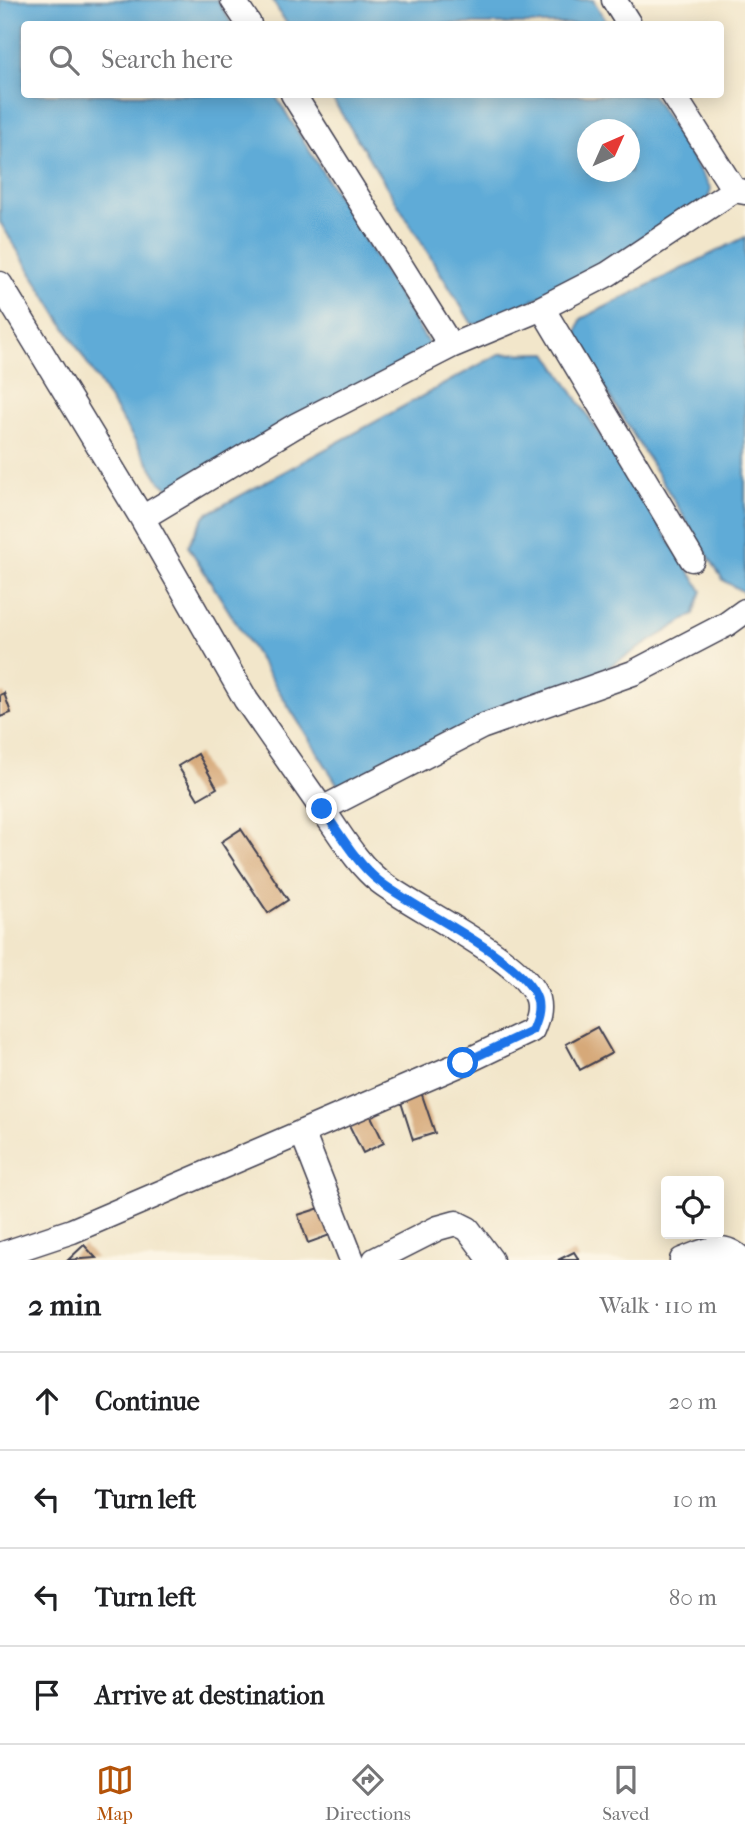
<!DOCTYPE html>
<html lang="en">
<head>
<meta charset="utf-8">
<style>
	body { margin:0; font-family:"IM FELL French Canon",serif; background:#f2f2f2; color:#202124 }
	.controls { position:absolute; right:21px; bottom:21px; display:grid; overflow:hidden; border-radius:7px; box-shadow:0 4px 18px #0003 }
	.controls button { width:63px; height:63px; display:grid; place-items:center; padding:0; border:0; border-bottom:2px solid #e0e0e0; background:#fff; color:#202124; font:35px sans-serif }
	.compass { position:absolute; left:577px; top:119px; width:63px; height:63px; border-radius:50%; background:#fff; box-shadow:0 4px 18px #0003; rotate:45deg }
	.stop { position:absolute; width:21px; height:21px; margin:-16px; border:5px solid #1a73e8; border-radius:50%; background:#fff }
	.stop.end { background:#1a73e8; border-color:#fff; box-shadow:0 2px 7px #0008 }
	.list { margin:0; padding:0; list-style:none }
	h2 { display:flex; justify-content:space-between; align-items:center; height:91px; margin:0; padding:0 28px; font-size:30px }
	h2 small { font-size:23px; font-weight:400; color:#757577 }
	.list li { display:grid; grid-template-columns:46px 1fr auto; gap:21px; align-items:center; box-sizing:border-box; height:98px; padding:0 28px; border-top:2px solid #e0e0e0 }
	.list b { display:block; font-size:26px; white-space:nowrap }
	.list em { font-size:23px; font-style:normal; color:#757577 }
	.icon { flex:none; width:38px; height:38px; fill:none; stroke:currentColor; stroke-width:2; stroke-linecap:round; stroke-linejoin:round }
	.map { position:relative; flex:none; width:745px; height:1260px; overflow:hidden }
	.search { position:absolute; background:#fff; box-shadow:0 4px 18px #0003; left:21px; right:21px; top:21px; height:77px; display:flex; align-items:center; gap:18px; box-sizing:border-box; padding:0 24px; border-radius:7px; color:#757577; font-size:26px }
	.sheet { height:483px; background:#fff }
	nav { display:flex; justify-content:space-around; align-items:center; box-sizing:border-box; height:98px; border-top:2px solid #e0e0e0; background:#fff; font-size:19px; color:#757577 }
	nav a { display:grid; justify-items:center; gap:4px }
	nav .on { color:#b45309 }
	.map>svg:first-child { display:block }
	.water { fill:#5eabd7; stroke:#406689; stroke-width:2; fill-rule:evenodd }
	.building { fill:#d6a979 }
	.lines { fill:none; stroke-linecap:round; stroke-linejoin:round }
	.minor-casing { stroke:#413f50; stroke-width:27 }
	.minor { stroke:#fff; stroke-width:24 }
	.route { stroke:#1a73e8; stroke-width:9 }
</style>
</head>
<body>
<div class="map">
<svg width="745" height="1260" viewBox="0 0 745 1260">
	<rect width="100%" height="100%" fill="#fcf5e5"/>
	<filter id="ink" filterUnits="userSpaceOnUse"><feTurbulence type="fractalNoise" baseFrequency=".0143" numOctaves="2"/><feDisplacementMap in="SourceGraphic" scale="14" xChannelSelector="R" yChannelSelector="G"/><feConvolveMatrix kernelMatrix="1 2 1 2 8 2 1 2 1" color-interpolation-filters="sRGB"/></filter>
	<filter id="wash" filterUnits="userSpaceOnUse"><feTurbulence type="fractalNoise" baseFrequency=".00686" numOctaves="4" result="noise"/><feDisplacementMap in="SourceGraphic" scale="28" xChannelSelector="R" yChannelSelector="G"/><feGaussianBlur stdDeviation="1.57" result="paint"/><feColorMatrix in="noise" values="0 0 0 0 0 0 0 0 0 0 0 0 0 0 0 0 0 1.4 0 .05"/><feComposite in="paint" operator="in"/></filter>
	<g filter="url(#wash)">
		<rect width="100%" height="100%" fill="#f2e6ca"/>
		<path class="water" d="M 0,0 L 217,0 L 232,24 L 24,24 L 24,94 L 275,95 L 433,351 L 178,492 L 161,483 L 0,222 Z
			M 272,0 L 593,0 L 608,24 L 287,24 Z
			M 330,95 L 652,95 L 711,189 L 703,215 L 485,324 L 472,324 ZM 588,130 L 630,130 L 630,172 L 588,172 Z
			M 745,237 L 745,593 L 723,580 L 575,340 L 581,319 Z
			M 547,353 L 702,591 L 694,614 L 565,694 L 341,790 L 188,546 L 205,515 L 499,354 Z"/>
		<g id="blocks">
			<path class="building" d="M 4,693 L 11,713 L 0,717 L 0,695 Z
				M 198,754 L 217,788 L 198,799 L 178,766 Z
				M 241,829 L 288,900 L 268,913 L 221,842 Z
				M 597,1027 L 612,1053 L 580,1070 L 566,1044 Z
				M 420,1089 L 435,1133 L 413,1140 L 399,1096 Z
				M 368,1110 L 384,1143 L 363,1153 L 347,1121 Z
				M 320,1208 L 330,1235 L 308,1243 L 298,1215 Z
				M 84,1245 L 96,1258 L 68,1260 Z
				M 574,1252 L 579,1260 L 558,1260 Z"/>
		</g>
	</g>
	<g filter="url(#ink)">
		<use href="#blocks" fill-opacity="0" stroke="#413f50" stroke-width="2"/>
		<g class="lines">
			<defs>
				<path id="minor" d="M 233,0 L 249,24
					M 614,0 L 629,24
					M 293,94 L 451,346
					M 673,94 L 734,190 L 745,192
					M 0,284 L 142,518 L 246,700 L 322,809
					M 542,308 L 692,559
					M 142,518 L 295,426 L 451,346 L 542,308 L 608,274 L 734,190
					M 302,1132 L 352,1260
					M 0,1255 L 72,1231 L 463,1063 L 532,1030 C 536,1020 540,1011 537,999 C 525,959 414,909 379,881 C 357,864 339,832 322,809 L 481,727 L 633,673 L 727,624 L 745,611
					M 375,1260 L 438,1228 L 456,1223 L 468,1229 L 491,1260
					M 682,1260 C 705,1251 722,1240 742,1260"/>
			</defs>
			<use href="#minor" class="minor-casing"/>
			<use href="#minor" class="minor"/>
		</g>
	</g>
	<g class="lines" filter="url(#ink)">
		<path class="route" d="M 322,809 C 339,832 357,864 379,881 C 414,909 525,959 537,999 C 540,1010 536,1020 532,1030 L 463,1063"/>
	</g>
</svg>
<div class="controls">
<button><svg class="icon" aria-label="locate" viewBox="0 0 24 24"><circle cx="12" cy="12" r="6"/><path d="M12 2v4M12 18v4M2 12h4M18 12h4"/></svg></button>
</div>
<svg class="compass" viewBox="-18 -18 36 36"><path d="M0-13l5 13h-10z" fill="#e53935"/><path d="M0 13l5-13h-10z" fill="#757577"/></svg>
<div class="stop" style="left:463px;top:1063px"></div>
<div class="stop end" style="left:322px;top:809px"></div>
<div class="search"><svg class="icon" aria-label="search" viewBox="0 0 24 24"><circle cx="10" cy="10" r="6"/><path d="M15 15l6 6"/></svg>Search here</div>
</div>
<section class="sheet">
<h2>2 min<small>Walk · 110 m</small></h2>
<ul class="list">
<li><svg class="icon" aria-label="ahead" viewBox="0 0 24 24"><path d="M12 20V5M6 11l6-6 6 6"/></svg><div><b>Continue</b></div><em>20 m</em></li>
<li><svg class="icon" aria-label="left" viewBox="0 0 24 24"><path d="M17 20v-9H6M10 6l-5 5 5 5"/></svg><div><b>Turn left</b></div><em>10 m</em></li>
<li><svg class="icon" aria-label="left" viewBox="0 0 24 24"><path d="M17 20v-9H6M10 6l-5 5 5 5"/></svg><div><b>Turn left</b></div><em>80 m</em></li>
<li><svg class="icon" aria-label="arrive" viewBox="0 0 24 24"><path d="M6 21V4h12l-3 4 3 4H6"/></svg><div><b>Arrive at destination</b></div></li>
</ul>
</section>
<nav>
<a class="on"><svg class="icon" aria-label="map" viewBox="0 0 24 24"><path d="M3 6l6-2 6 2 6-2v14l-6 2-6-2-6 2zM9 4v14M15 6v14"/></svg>Map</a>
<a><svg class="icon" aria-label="directions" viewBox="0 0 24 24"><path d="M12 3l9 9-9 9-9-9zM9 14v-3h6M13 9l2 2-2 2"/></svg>Directions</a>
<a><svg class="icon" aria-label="saved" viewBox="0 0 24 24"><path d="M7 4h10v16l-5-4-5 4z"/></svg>Saved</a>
</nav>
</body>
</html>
